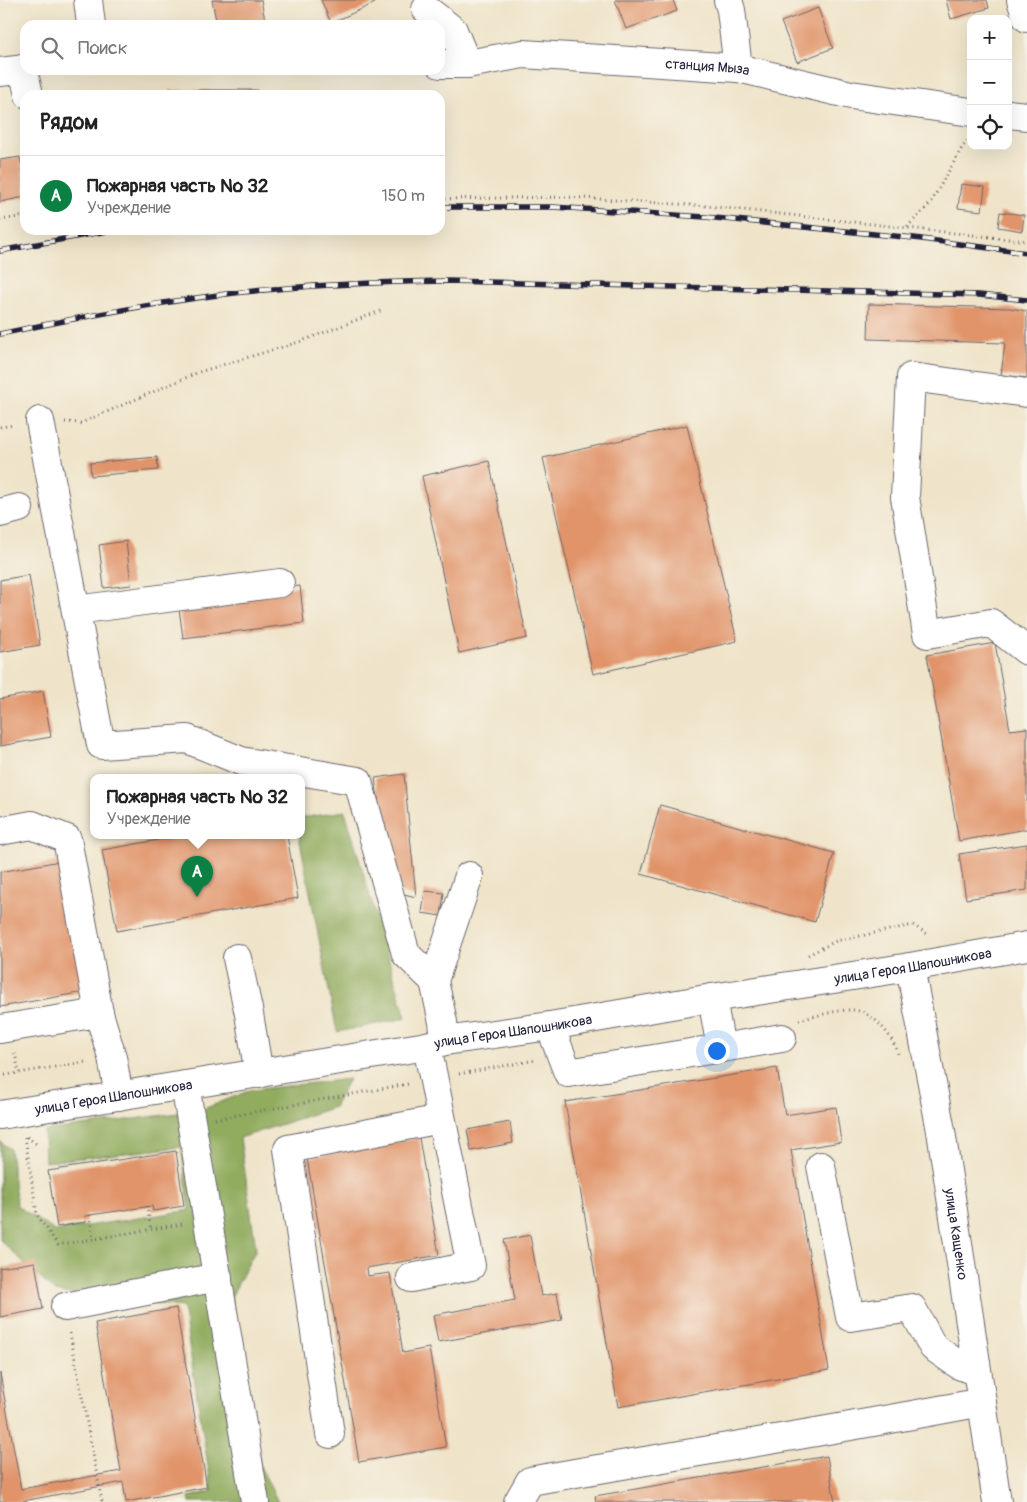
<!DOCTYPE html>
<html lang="ru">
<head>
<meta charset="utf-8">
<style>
	body { margin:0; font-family:Pangolin,sans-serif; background:#f2f2f2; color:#222 }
	.controls { position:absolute; right:15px; top:15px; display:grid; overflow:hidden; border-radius:10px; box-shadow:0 5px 20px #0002 }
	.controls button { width:45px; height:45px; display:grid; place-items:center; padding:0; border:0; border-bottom:1px solid #e0e0e0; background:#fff; color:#222; font:25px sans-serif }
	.you { position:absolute; left:716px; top:1050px; width:18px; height:18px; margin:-12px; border:4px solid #fff; border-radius:50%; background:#1a73e8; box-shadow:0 0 0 8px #1a73e833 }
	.badge { display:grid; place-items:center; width:32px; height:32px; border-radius:50%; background:#0b8043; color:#fff; font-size:16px; font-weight:700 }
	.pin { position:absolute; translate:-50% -41px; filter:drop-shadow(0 1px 2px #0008) }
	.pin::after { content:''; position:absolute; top:26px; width:18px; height:15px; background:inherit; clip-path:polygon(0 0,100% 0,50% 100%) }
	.popup { position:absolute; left:90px; top:774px; width:215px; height:65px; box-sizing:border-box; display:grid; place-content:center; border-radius:10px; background:#fff; filter:drop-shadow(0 1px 4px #0005); font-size:16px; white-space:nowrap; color:#767676 }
	.popup b { font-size:19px; color:#222 }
	.popup::after { content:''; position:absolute; left:50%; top:100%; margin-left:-10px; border:10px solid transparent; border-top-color:#fff }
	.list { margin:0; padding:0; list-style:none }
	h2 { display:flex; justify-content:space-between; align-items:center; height:65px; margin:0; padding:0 20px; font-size:21px }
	h2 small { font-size:16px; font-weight:400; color:#767676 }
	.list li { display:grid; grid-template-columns:32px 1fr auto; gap:15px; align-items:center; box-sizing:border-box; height:80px; padding:0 20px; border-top:1px solid #e0e0e0 }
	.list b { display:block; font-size:19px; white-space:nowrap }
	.list p { margin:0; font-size:16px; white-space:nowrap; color:#767676 }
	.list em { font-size:16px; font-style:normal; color:#767676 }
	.icon { flex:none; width:28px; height:28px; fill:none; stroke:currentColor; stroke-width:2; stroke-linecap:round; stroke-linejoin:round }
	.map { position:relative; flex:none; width:1027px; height:1502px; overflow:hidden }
	.search { position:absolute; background:#fff; box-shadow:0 5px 20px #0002; left:20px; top:20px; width:425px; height:55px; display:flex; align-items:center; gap:12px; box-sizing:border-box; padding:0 18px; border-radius:15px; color:#767676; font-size:19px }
	.panel { position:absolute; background:#fff; box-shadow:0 5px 20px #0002; left:20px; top:90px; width:425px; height:145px; border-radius:15px }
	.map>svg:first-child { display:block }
	.forest { fill:#91ac5e; stroke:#5a674c }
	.building { fill:#e1946a }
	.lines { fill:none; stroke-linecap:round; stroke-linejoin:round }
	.minor-casing { stroke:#6a666d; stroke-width:30 }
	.path { stroke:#6a666d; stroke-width:3; stroke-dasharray:1 4; stroke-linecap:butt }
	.minor { stroke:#fff; stroke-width:28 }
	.rail-casing { stroke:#22223b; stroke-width:5.5 }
	.rail { stroke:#f7f3e8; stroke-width:4; stroke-dasharray:11; stroke-linecap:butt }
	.labels { text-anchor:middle; stroke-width:5; stroke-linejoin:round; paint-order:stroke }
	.street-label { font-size:14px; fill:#22223b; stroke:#f7f3e8 }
</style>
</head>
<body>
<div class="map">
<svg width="1027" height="1502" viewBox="0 0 1027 1502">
	<rect width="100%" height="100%" fill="#f7f3e8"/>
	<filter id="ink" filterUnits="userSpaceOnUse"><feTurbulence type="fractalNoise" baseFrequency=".02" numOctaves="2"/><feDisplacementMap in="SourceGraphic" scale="10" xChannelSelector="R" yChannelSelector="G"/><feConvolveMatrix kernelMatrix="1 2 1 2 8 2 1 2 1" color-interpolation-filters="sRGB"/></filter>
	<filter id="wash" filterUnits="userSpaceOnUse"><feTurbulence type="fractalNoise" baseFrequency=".0096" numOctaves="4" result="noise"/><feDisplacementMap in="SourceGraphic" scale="20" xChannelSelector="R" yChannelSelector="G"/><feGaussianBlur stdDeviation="1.12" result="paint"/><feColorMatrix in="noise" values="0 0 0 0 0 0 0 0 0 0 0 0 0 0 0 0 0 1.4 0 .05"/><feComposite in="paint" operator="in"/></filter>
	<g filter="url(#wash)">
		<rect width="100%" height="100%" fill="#efe4c9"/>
		<path class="forest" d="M 345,811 L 406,1018 L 337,1032 L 299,836 L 301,836 L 301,818 Z
			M 349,1079 L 334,1107 L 240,1138 L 256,1249 L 231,1297 L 260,1466 L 278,1502 L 190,1502 L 189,1497 L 212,1491 L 183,1307 L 55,1292 L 0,1240 L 0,1141 L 10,1149 L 17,1206 L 55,1231 L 190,1210 L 181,1147 L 45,1162 L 44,1131 L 201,1110 L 251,1090 Z"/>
		<g id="blocks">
			<path class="building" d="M 212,0 L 261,0 L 266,25 L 217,25 Z
				M 321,0 L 373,0 L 375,3 L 331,23 Z
				M 615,0 L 673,0 L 677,11 L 626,29 Z
				M 946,0 L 987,0 L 989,8 L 951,19 Z
				M 818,8 L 833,48 L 797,62 L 781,22 Z
				M 170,90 L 258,90 L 258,95 L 170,95 Z
				M 20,157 L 25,186 L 25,197 L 0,202 L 0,160 Z
				M 961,184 L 985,187 L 982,211 L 958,208 Z
				M 1000,212 L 1024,215 L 1022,231 L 998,227 Z
				M 869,304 L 1010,308 L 1027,311 L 1027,378 L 1001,375 L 1005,343 L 868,339 Z
				M 687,425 L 737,641 L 593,674 L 543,458 Z
				M 157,457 L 158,470 L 91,476 L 90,463 Z
				M 489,461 L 527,638 L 459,653 L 422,476 Z
				M 126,541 L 131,585 L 104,588 L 99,545 Z
				M 29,575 L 40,645 L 0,652 L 0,580 Z
				M 300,586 L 304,623 L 183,638 L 178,601 Z
				M 995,643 L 1010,730 L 1027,728 L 1027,829 L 959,841 L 927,655 Z
				M 43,691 L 51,737 L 0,746 L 0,699 Z
				M 404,774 L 416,897 L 392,891 L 375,778 Z
				M 660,805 L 834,853 L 815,922 L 641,874 Z
				M 181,836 L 287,836 L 298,898 L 117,931 L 102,850 Z
				M 1027,844 L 1027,890 L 966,899 L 959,854 Z
				M 60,861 L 84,992 L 0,1007 L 0,872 Z
				M 425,891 L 444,893 L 441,916 L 422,913 Z
				M 777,1068 L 785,1115 L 836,1107 L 841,1142 L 791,1150 L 829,1370 L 618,1407 L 565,1102 Z
				M 510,1122 L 513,1143 L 471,1151 L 467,1130 Z
				M 419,1138 L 439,1255 L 367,1268 L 368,1276 L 390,1273 L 403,1353 L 429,1348 L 446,1447 L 359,1462 L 307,1158 Z
				M 176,1151 L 184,1206 L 153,1211 L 152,1206 L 90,1215 L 85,1216 L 86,1222 L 57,1227 L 48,1171 Z
				M 530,1235 L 541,1296 L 557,1293 L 562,1320 L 438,1342 L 433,1315 L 515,1300 L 504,1240 Z
				M 35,1262 L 43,1309 L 0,1317 L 0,1268 Z
				M 176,1308 L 207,1487 L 126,1502 L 123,1482 L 23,1501 L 24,1502 L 0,1502 L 0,1373 L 21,1489 L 121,1471 L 95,1323 Z
				M 827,1456 L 835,1502 L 596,1502 L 595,1496 Z"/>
		</g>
	</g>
	<g filter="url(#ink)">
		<use href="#blocks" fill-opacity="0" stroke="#6a666d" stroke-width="1"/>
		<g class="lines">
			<defs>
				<g id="minor">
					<path d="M 88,0 L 91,25"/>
					<path d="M 728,0 L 731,10 L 738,68"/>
					<path d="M 1021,0 L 1027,18"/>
					<path d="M 426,9 L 453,30 L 467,64"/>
					<path id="s1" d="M 440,64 L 467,64 L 523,54 L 738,68 L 851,95 L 971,112"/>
					<path d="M 23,69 L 29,95"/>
					<path d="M 0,72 L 25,69"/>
					<path d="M 1008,114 L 1027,116"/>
					<path d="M 1027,393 L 911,377 L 905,497 L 927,634 L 991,623 L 1027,651"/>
					<path d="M 40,421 L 101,745 L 187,739 L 241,761 L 358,781 L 406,954 L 434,981"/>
					<path d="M 0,513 L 19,508"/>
					<path d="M 76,610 L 280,583"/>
					<path d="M 0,831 L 32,825 L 67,839 L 99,1013"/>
					<path d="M 237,958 L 249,1014 L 259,1074"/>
					<path id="s2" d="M 910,967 L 941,1131 L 997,1502"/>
					<path d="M 712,998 L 721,1048"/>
					<path d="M 550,1026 L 568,1073 L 782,1038"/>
					<path d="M 0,1029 L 99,1013 L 112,1057 L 119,1096"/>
					<path d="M 445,1041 L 443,1022 L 434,981 L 469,876"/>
					<path d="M 185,1085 L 255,1502"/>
					<path id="s3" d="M 0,1115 L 427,1046 L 445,1041 L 550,1026 L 712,998 L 910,967 L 1027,946"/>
					<path d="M 821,1166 L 850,1317 L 912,1308 L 933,1347 L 959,1365 L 977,1372"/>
					<path d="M 411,1278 L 471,1266 L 427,1046"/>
					<path d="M 65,1307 L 218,1277"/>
					<path d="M 330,1434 L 288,1149 L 441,1119"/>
					<path d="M 518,1502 L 530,1481 C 681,1454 832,1431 982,1402"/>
				</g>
			</defs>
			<use href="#minor" class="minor-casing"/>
			<path class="path" d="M 440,199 L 567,197 L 707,206 L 1027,241
				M 0,220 L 25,216
				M 907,227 L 930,204 L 963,146 L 969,139
				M 65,422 L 81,423 L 199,372 L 299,342 L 383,310
				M 0,427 L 14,425
				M 808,955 L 836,941 L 913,925 L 929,935
				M 799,1020 C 813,1017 840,1009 852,1010 C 872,1010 893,1036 898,1054
				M 15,1053 L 19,1073
				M 459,1074 L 536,1060
				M 0,1076 L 86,1062
				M 215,1119 L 408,1084
				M 25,1137 L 37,1215 L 58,1245 L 182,1224
				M 27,1137 L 39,1146
				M 147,1206 L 151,1230
				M 90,1215 L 93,1239
				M 70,1333 L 102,1502"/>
			<use href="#minor" class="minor"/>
			<defs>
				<path id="rail" d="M 440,207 L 553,207 L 705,217 L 914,238 L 1027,253
					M 0,251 L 112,230
					M 0,334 C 80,317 162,301 243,292 C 311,285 380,282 448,281 L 979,295 L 1027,300"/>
			</defs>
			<use href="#rail" class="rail-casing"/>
			<use href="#rail" class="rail"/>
		</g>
	</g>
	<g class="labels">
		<g class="street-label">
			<text dy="5" stroke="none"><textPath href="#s1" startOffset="269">станция Мыза</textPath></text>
			<text dy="5" stroke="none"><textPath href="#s3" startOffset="925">улица Героя Шапошникова</textPath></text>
			<text dy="5" stroke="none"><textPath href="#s3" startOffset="520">улица Героя Шапошникова</textPath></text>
			<text dy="5" stroke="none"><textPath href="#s3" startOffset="115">улица Героя Шапошникова</textPath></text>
			<text dy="5" stroke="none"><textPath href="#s2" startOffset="271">улица Кащенко</textPath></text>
		</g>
	</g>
</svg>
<div class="controls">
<button>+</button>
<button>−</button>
<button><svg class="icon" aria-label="locate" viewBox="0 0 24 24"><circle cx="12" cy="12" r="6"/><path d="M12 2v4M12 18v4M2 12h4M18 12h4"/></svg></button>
</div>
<div class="you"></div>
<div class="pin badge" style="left:197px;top:897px">A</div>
<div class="popup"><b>Пожарная часть № 32</b>Учреждение</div>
<div class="search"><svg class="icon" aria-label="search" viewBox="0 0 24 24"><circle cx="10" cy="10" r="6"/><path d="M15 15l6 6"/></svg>Поиск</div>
<section class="panel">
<h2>Рядом<small></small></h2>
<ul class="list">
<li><span class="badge">A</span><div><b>Пожарная часть № 32</b><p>Учреждение</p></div><em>150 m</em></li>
</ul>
</section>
</div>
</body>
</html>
